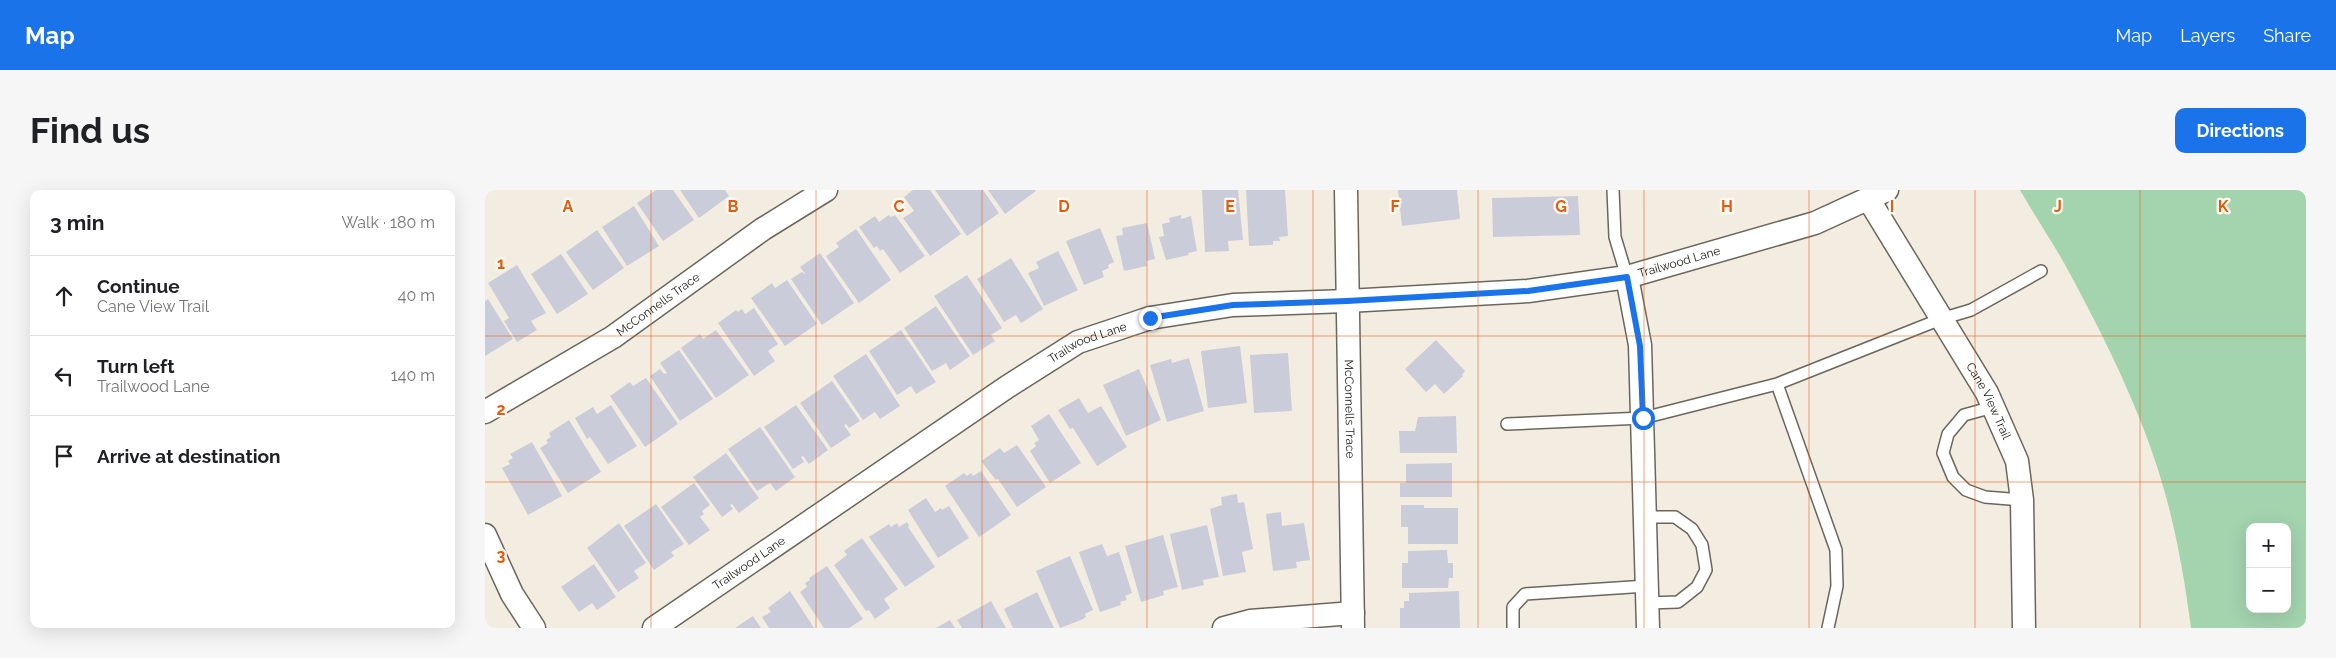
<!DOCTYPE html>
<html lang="en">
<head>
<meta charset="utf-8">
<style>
	body { margin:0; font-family:Raleway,sans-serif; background:#f6f6f6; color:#202124 }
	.controls { position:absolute; right:15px; bottom:15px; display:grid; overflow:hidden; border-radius:10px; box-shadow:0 5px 20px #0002 }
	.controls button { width:45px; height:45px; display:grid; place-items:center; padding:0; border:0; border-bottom:1px solid #e0e0e0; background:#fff; color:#202124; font:25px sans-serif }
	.stop { position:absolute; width:15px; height:15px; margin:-11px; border:4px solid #1a73e8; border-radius:50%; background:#fff }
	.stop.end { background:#1a73e8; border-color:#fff; box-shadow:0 1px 5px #0008 }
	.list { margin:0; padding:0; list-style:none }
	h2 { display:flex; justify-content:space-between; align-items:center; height:65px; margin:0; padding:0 20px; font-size:21px }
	h2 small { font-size:16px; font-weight:400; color:#757577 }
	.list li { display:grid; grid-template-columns:32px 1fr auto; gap:15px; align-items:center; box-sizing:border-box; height:80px; padding:0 20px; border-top:1px solid #e0e0e0 }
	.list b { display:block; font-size:19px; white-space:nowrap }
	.list p { margin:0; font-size:16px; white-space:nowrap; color:#757577 }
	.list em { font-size:16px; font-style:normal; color:#757577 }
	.icon { flex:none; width:28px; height:28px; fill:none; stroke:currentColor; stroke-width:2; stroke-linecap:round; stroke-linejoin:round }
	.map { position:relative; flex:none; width:1821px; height:438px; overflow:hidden; border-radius:10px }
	header { display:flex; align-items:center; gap:30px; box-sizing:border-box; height:70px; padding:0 25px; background:#1a73e8; color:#fff }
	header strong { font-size:24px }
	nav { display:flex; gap:28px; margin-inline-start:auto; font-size:18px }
	.intro { display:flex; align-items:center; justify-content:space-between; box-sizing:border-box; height:120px; padding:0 30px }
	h1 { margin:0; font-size:35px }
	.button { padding:12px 22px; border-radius:10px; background:#1a73e8; color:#fff; font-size:18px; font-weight:700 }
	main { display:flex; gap:30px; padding:0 30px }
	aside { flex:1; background:#fff; border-radius:10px; box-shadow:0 5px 20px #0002 }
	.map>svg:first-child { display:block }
	.green { fill:#a3d4ae; fill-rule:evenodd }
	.building { fill:#cbccd9 }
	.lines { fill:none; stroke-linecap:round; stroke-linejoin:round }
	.service-casing { stroke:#6b665b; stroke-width:14 }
	.minor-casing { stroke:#6b665b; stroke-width:25 }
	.service { stroke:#fff; stroke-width:11 }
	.minor { stroke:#fff; stroke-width:22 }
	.route { stroke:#1a73e8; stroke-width:6 }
	.grid { fill:none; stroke:#e8590c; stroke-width:1; stroke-opacity:0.55 }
	.labels { text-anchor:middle; stroke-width:4.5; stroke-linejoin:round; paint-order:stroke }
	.street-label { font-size:12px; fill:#1d1b17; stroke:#fefbf4 }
	.grid-label { font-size:16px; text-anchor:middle; font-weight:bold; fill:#e8590c; stroke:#fefbf4; stroke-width:4.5; stroke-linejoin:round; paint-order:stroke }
</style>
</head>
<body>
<header>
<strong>Map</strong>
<nav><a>Map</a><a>Layers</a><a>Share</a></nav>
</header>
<div class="intro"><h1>Find us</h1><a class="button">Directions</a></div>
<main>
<aside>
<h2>3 min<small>Walk · 180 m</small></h2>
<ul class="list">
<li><svg class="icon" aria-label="ahead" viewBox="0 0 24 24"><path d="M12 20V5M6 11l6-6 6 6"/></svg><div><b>Continue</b><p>Cane View Trail</p></div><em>40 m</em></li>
<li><svg class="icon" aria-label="left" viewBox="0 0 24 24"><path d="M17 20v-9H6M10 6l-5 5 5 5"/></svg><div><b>Turn left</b><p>Trailwood Lane</p></div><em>140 m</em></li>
<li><svg class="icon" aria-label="arrive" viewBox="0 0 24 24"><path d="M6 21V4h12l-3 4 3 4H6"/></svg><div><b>Arrive at destination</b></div></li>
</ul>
</aside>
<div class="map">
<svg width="1821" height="438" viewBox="0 0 1821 438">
	<rect width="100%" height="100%" fill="#f3ede1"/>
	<path class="green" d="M 1535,0 L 1821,0 L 1821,438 L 1706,438 C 1701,400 1695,363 1686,326 C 1666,241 1625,158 1584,82 C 1569,54 1551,28 1535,0 ZM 1765,337 L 1802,337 L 1802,419 L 1765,419 Z"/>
	<path class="building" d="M 171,0 L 188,0 L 209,30 L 178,51 L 152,13 Z
		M 195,0 L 240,0 L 244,6 L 214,28 Z
		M 428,0 L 445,0 L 476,44 L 445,66 L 418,28 L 429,21 L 419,7 Z
		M 450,0 L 498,0 L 514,23 L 482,46 Z
		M 503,0 L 550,0 L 551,1 L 520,24 Z
		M 717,0 L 753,0 L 758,50 L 743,51 L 744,61 L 720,62 Z
		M 761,0 L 800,0 L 803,46 L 794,47 L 795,51 L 788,51 L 788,55 L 764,56 Z
		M 913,0 L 972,0 L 975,29 L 917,36 Z
		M 1093,6 L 1095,45 L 1008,47 L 1007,8 Z
		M 149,16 L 174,56 L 142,76 L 117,37 Z
		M 404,25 L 406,27 L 410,25 L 440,66 L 415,83 L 398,59 L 395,61 L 392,56 L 389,58 L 374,37 L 390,26 L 394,32 Z
		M 696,25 L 696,29 L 706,26 L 712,61 L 703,63 L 704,65 L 681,70 L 674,47 L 679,46 L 677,34 L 685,32 L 684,28 Z
		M 662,33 L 670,69 L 661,71 L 662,76 L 639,81 L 631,46 L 638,45 L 637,38 Z
		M 615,38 L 629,72 L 623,75 L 624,78 L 617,81 L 619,87 L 599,95 L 581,51 Z
		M 371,39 L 406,90 L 374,113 L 341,66 L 354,57 L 351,53 Z
		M 112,40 L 139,78 L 108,100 L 81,62 Z
		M 573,61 L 593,100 L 559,116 L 543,83 L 554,78 L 551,72 Z
		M 335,63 L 369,113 L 337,135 L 306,89 L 317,82 L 321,85 L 315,77 Z
		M 76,64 L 103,104 L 72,124 L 46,84 Z
		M 526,68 L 558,119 L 536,133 L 531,125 L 519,132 L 492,89 Z
		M 32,75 L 61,123 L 46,131 L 52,140 L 32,152 L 19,131 L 24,128 L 3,93 Z
		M 482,85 L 517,138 L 506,145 L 510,151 L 488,165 L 449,106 Z
		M 302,90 L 332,134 L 300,156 L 266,108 L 287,93 L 290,98 Z
		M 3,109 L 28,149 L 0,166 L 0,111 Z
		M 451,116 L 485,166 L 465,180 L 461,173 L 447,181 L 419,138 Z
		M 269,118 L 293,154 L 283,161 L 290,171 L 269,186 L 233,133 L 251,120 L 253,122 L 257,119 L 260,124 Z
		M 231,140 L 264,185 L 231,208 L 196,158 L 215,144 L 218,149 Z
		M 416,140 L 451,192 L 431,204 L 426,196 L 412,205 L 384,161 Z
		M 951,150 L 980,181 L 977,185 L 978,186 L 959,204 L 950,194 L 941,202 L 920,179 Z
		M 755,156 L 762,213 L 723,218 L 716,161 Z
		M 194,160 L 228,209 L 195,231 L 165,186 L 175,179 L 179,184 L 182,183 L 175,173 Z
		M 803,163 L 807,221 L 769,223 L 765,165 Z
		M 381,164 L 415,216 L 395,229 L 390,222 L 378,230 L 348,186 Z
		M 704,168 L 719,221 L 682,232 L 665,175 L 686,169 L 687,173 Z
		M 654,179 L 676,230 L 641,246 L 618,195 Z
		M 161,188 L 193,234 L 160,257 L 125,206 L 145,192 L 148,196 Z
		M 347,191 L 375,231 L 364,238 L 361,234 L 359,235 L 366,245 L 346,258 L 315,213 Z
		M 594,208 L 603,223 L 616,216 L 642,257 L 612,276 L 588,238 L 585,239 L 573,220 Z
		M 126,215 L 152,256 L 123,274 L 105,247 L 102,249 L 90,228 L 108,217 L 112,224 Z
		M 311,215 L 343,260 L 324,274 L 318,266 L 316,267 L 319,272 L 308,279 L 279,237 Z
		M 564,224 L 596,273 L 565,293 L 545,261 L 551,256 L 549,253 L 554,250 L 546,236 Z
		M 971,226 L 972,263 L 915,263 L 914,241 L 930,241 L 933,227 Z
		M 84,230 L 116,282 L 83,303 L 55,258 L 63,253 L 61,250 L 66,247 L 64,243 Z
		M 275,237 L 310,287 L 291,301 L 285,293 L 272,301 L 243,259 Z
		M 47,252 L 77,306 L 43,325 L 17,278 L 25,274 L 23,271 L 28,268 L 25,264 Z
		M 532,255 L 561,297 L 532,317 L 513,289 L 511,290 L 496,271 L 515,258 L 519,263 Z
		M 241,263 L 274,308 L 254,323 L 247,314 L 245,315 L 248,319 L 237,327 L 208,287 Z
		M 967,273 L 967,307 L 915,307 L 915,293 L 921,293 L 921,274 Z
		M 496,281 L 526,325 L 494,347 L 460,296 L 479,283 L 482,286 L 486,283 L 488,286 Z
		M 209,293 L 225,315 L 217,321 L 219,324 L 215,327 L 225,340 L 204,355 L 176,317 Z
		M 752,304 L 753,313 L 759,312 L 768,359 L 757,362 L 761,382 L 738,386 L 725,319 L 737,315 L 736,307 Z
		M 441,308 L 450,322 L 456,318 L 457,320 L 464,316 L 484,348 L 453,368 L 423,320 Z
		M 171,314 L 199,354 L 186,362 L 189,366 L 169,380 L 139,336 Z
		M 916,315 L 939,315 L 939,318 L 973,318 L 973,354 L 923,354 L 923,337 L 916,337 Z
		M 796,322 L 797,336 L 819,333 L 825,370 L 811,372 L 812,378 L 788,381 L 781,324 Z
		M 422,332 L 424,336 L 423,337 L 450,377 L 420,397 L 384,347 L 404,334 L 406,337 L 412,333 L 414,337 Z
		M 134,333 L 161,373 L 149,381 L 154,388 L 133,402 L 102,358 Z
		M 722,335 L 734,387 L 718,390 L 719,395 L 697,400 L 685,344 Z
		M 678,345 L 693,397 L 678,401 L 679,405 L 656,412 L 640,356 Z
		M 377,348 L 413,399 L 399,409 L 405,418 L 390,429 L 384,420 L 381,421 L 349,375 L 362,365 L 359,361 Z
		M 617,354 L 622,366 L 634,362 L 647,403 L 640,406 L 642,410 L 635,412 L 636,415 L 615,422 L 594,362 Z
		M 962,360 L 963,373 L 968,373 L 968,388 L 964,388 L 963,398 L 917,398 L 917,373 L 923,373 L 923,361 Z
		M 585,366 L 608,420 L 600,424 L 601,427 L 596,430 L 575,438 L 551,381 Z
		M 109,374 L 131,407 L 112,420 L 107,413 L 94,422 L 76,397 Z
		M 342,376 L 378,429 L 364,438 L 339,438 L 315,402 L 322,397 L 320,393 L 325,390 L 324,388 Z
		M 305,401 L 329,438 L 284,438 L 277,427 L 286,422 L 283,418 Z
		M 974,401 L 975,438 L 915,438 L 915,418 L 919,418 L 919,411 L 924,411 L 924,403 Z
		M 552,402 L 569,438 L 528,438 L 519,419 Z
		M 506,411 L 521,438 L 477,438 L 472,430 Z
		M 268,426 L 276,438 L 250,438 Z
		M 465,430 L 470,438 L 451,438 Z"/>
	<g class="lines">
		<defs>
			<path id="service" d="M 1128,0 L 1130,47 L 1142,87
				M 1292,194 L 1351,360 L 1352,396 L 1343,438
				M 1508,217 L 1479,225 L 1463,244 L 1458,263 L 1468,287 L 1481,300 L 1500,307 L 1537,310
				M 1022,234 L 1158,228 L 1292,194 L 1456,129 L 1486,120 L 1556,81
				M 1160,327 L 1190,327 L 1207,339 L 1217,355 L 1221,380 L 1212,397 L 1193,412 L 1162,413
				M 1028,438 L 1028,417 L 1040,404 L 1162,396"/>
			<g id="minor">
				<path id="s1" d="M 861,0 L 868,438"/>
				<path id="s2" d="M 1384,10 L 1502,203 L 1532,271 L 1537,310 L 1539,438"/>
				<path d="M 1142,87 L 1155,155 L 1163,438"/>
				<path id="s3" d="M 0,222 L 128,147 L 278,39 L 341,0"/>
				<path d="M 0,345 L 27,404 L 49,438"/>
				<path id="s4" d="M 169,438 L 522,197 L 593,152 L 665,128 L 748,115 L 862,111 L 1043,101 L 1142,87 L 1330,33 L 1402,0"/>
				<path d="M 739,438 L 765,431 L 868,423"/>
			</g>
		</defs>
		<use href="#service" class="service-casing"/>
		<use href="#minor" class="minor-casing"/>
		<use href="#service" class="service"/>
		<use href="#minor" class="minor"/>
	</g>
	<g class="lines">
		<path class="route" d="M 665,128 L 748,115 L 862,111 L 1043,101 L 1142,87 L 1155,156 L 1158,228"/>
	</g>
	<path class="grid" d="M 166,0 L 166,438M 331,0 L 331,438M 497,0 L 497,438M 662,0 L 662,438M 828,0 L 828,438M 993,0 L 993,438M 1159,0 L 1159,438M 1324,0 L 1324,438M 1490,0 L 1490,438M 1655,0 L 1655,438M 0,146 L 1821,146M 0,292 L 1821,292"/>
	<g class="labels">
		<g class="street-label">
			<text dy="4" stroke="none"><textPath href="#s4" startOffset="1121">Trailwood Lane</textPath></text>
			<text dy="4" stroke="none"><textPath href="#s3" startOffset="204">McConnells Trace</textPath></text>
			<text dy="4" stroke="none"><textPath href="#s4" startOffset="520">Trailwood Lane</textPath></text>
			<text dy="4" stroke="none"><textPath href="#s2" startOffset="234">Cane View Trail</textPath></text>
			<text dy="4" stroke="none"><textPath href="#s1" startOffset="219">McConnells Trace</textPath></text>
			<text dy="4" stroke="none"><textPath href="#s4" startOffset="115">Trailwood Lane</textPath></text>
		</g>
	</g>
	<g class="grid-label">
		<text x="83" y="22">A</text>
		<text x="248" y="22">B</text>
		<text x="414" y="22">C</text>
		<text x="579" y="22">D</text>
		<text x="745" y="22">E</text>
		<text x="910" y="22">F</text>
		<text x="1076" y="22">G</text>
		<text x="1242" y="22">H</text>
		<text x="1407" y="22">I</text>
		<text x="1573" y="22">J</text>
		<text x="1738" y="22">K</text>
		<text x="16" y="79">1</text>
		<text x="16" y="225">2</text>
		<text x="16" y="371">3</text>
	</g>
</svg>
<div class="controls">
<button>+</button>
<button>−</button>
</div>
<div class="stop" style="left:1158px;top:228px"></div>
<div class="stop end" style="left:665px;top:128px"></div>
</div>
</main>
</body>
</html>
